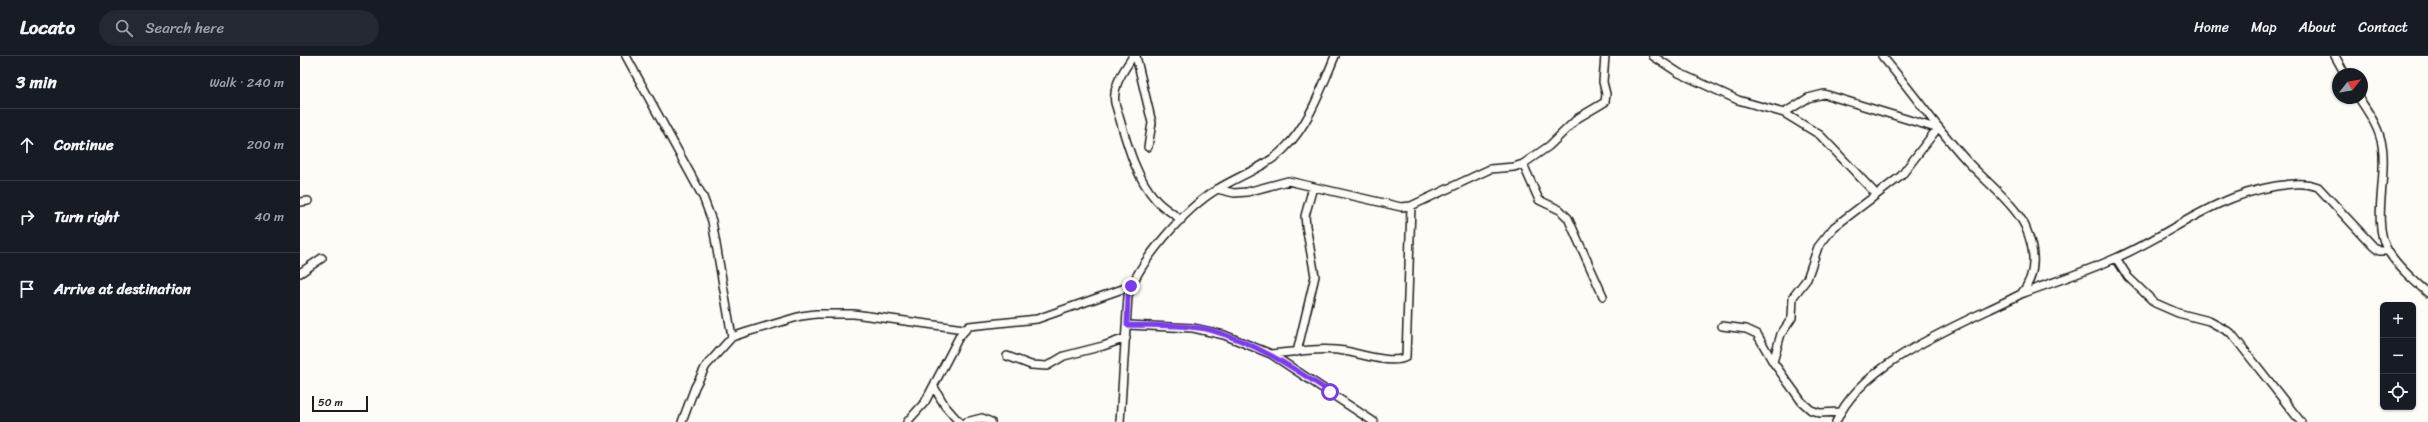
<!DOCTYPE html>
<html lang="en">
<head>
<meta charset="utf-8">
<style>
	body { margin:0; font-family:Sriracha,sans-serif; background:#242831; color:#f1f3f6 }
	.controls { position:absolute; right:12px; bottom:12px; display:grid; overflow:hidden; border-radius:6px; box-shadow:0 1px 3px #0004 }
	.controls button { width:36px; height:36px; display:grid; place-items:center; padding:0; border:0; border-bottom:1px solid #363941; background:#171b24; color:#f1f3f6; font:20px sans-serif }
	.compass { position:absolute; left:2032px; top:12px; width:36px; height:36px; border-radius:50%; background:#171b24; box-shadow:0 1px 3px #0004; rotate:59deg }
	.scale { position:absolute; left:12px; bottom:10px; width:56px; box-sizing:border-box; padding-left:4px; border:2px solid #1c1c1c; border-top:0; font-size:11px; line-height:14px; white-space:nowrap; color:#1c1c1c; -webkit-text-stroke:3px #fdfcf7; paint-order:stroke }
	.stop { position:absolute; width:12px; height:12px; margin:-9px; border:3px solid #7c3aed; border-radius:50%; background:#fff }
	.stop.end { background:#7c3aed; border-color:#fff; box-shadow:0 1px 4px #0008 }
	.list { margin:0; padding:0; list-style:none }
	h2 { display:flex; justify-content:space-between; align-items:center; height:52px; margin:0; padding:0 16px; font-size:17px }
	h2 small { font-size:13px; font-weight:400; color:#9ea1a6 }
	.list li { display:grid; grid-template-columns:26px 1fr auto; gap:12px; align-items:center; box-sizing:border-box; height:72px; padding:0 16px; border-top:1px solid #363941 }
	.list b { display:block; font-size:15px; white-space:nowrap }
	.list em { font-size:13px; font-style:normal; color:#9ea1a6 }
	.icon { flex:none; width:22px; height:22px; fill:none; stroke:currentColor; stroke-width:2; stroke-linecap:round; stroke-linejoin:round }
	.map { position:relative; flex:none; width:2128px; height:366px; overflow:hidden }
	header { display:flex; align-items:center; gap:24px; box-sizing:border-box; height:56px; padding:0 20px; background:#171b24; border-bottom:1px solid #363941 }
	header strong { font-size:19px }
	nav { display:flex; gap:22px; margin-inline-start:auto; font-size:14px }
	.search { width:280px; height:36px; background:#242831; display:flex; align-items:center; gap:10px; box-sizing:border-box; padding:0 14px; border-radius:22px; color:#9ea1a6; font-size:15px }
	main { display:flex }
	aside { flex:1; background:#171b24 }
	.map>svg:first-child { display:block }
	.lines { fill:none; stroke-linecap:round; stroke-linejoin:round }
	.minor-casing { stroke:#1c1c1c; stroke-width:10 }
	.minor { stroke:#fdfcf7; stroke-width:7 }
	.route { stroke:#7c3aed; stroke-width:5 }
</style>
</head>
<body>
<header>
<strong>Locato</strong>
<div class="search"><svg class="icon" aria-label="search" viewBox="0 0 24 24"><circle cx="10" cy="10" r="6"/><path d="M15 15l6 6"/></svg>Search here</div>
<nav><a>Home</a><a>Map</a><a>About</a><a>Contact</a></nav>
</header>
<main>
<aside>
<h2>3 min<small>Walk · 240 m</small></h2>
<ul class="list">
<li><svg class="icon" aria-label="ahead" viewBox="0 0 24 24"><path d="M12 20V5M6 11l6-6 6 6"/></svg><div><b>Continue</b></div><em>200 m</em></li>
<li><svg class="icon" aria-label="right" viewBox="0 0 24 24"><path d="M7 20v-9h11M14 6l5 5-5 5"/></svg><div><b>Turn right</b></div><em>40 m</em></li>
<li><svg class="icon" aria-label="arrive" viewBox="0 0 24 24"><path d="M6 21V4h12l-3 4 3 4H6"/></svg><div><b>Arrive at destination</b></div></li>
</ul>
</aside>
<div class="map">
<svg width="2128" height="366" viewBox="0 0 2128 366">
	<rect width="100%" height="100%" fill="#fdfcf7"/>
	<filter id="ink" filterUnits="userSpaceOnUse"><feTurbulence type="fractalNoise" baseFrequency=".025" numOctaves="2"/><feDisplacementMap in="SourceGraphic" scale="8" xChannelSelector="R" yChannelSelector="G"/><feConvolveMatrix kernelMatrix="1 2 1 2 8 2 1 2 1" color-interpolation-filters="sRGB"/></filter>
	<g filter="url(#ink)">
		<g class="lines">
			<defs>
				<path id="minor" d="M 326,0 L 403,141 L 412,165 L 432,281
					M 833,0 C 824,15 812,29 815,47 C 825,79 833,118 856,144 C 863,152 873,157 881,164
					M 836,0 L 852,67 L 848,91
					M 1353,0 L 1379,17 L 1438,44 L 1484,57 L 1520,79 L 1576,138
					M 2035,0 L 2045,18
					M 2059,42 C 2068,56 2079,71 2082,89 C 2088,121 2071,166 2088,195 C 2098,211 2114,225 2128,237
					M 1484,57 L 1508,42 L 1524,38 L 1639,73
					M 1223,108 L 1239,144 L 1260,154 L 1268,162 L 1303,240
					M 917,133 L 934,137 L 947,136 L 988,125 L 1101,151 L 1111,150 L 1190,113 L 1214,111 L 1223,108 L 1249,90 L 1278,62 L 1305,46 L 1306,38 L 1303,26 L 1305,0
					M 0,146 L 8,145
					M 1816,202 L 1828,221 L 1855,247 L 1878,257 L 1909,265 L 1931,277 L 2001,366
					M 0,217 L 22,202
					M 1721,238 C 1753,226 1785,216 1816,202 C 1873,177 1911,141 1976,130 C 1991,128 2004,126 2018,131 L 2073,190 L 2079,195 L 2088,195
					M 827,269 L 893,272 L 924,279 L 971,298 L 1074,366
					M 1422,270 L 1446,273 L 1457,278 L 1473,306 L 1502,346 L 1511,354 L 1520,357 L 1540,356
					M 997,296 L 1015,220 L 1006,170 L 1005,160 L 1013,131
					M 971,298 C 995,296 1021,291 1045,295 C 1061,298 1093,309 1106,301 L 1111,150
					M 707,300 L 731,309 L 747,310 L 764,300 L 803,290 L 826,282
					M 1473,306 L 1481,278 L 1492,262 L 1493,241 L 1507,223 L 1518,191 L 1534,171 L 1601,120 L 1637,73
					M 634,331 L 645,350 L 659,366
					M 382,366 L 395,331 L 406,310 L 432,281 L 447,276 L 501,260 L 516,258 L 554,258 L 664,273
					M 607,366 L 625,346 L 659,281 L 669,270 L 737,263 L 831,230
					M 666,366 L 682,362 L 691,366
					M 820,366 L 828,240 C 838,206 886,152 916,134 C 938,120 966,111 984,93 C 1009,69 1022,31 1035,0
					M 1536,366 C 1562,304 1665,267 1721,238 C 1738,218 1735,193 1725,170 C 1714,147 1683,123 1666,104 C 1636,71 1611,34 1582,0"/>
			</defs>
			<use href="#minor" class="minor-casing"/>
			<use href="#minor" class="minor"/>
		</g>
	</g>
	<g class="lines" filter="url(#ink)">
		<path class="route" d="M 831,230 L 828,240 L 827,269 C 854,270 883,268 910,274 C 954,286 992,311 1030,336"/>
	</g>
</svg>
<div class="controls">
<button>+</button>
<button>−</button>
<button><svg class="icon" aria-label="locate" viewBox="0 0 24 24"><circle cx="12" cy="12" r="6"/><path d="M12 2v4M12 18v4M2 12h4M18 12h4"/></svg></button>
</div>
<svg class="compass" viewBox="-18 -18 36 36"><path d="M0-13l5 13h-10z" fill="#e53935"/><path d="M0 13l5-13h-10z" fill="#9ea1a6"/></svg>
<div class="scale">50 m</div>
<div class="stop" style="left:1030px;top:336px"></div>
<div class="stop end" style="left:831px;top:230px"></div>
</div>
</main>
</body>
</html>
